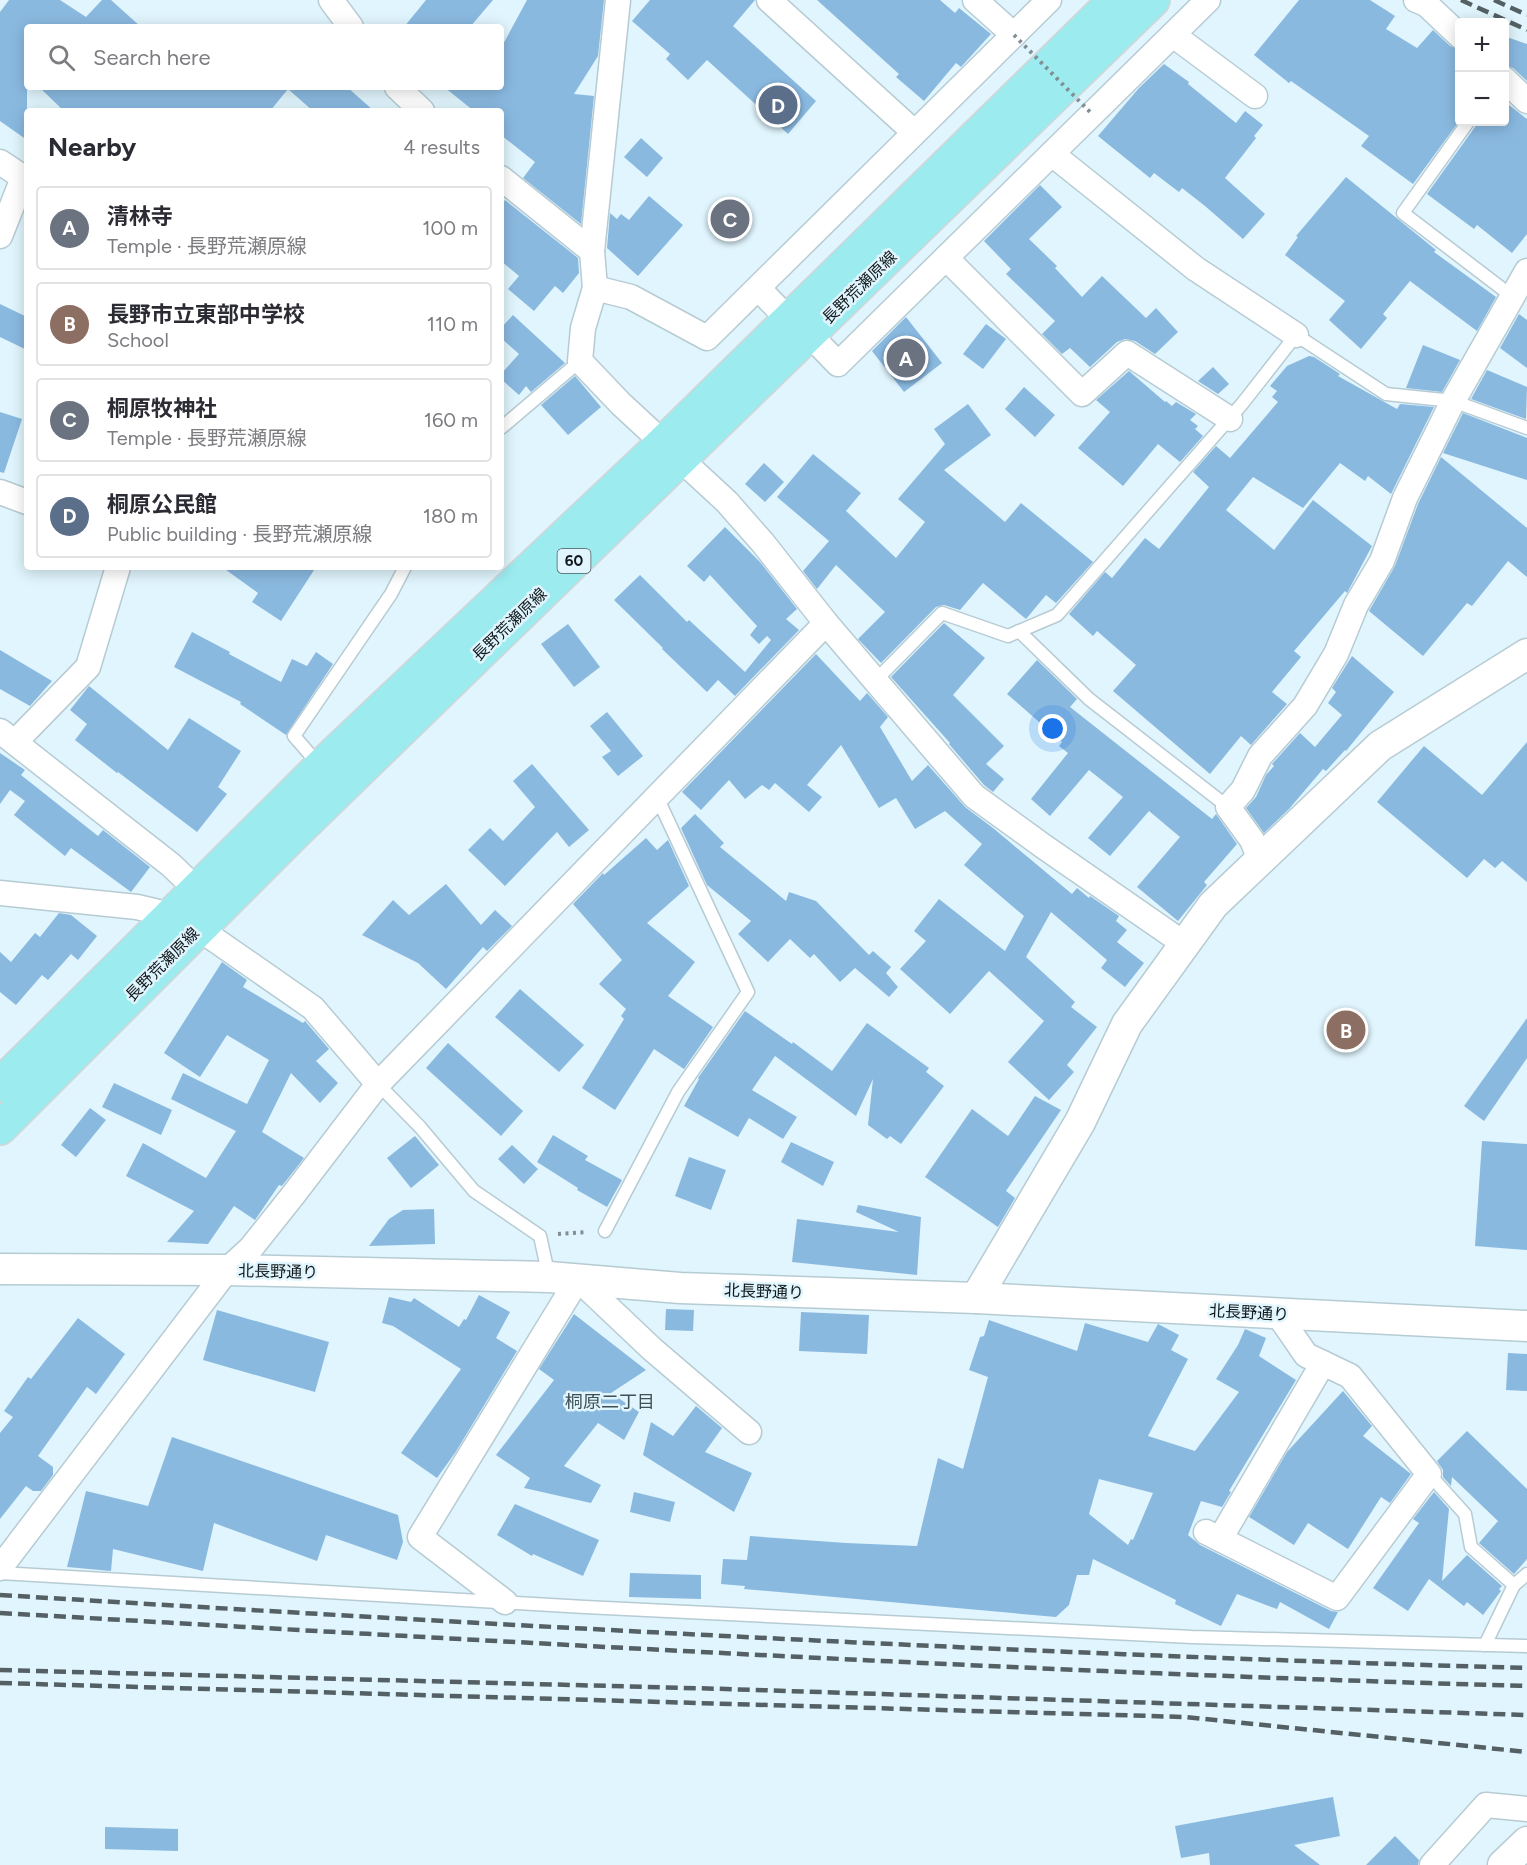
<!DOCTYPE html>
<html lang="en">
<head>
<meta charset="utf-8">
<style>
  body { margin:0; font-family:Figtree,"Noto Sans JP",sans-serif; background:#f7f7f7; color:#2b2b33 }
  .controls { position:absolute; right:18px; top:18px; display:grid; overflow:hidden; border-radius:6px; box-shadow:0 3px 15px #0003 }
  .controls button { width:54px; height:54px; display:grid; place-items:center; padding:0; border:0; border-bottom:2px solid #e1e1e2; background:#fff; color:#2b2b33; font:30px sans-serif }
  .you { position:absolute; left:1053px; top:729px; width:21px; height:21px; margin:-15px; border:4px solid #fff; border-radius:50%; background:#1a73e8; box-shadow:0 0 0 9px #1a73e833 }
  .badge { display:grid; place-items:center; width:39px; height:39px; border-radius:50%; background:#0f766e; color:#fff; font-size:20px; font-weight:700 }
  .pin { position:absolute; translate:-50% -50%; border:3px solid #fff; box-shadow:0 2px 6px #0006 }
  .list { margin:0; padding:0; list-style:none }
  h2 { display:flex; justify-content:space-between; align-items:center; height:78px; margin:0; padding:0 24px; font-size:26px }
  h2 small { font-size:20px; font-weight:400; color:#7c7c81 }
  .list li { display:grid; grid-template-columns:39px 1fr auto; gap:18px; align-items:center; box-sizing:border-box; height:84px; margin:0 12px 12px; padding:0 12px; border:2px solid #e1e1e2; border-radius:6px }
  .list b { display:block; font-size:22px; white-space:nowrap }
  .list p { margin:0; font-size:20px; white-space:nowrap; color:#7c7c81 }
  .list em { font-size:20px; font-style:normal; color:#7c7c81 }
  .icon { flex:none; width:33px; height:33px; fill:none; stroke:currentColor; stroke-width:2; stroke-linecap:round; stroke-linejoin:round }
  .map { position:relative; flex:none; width:1527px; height:1865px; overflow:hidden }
  .search { position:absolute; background:#fff; box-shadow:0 3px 15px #0003; left:24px; top:24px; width:480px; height:66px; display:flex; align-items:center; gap:15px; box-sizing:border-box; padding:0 21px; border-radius:6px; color:#7c7c81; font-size:22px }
  .panel { position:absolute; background:#fff; box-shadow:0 3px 15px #0003; left:24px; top:108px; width:480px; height:462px; border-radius:6px }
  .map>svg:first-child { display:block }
</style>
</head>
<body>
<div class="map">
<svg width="1527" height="1865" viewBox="0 0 1527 1865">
  <rect width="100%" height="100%" fill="#e0f5fd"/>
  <g fill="#8ab9e0" fill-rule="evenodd">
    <polygon points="9,0 60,0 86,17 102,0 111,0 141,27 27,27 27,140 0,121 0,12"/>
    <polygon points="426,0 493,0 470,27 404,27"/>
    <polygon points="527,0 604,0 598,56 574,94 594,96 581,224 523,178 535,162 501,135 501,111 474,111 444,87 501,87 501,48"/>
    <polygon points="650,0 755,0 733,26 816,101 788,134 707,60 688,80 666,59 670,54 632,21"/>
    <polygon points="817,0 940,0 955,13 959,8 991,34 961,67 956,63 924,101 896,77 899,74"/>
    <polygon points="1299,0 1370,0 1395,16 1386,29 1417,48 1433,30 1450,46 1460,50 1460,120 1413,184 1361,146 1369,136 1291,81 1289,83 1254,55"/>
    <polygon points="1504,36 1527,44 1527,81 1513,68 1504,65"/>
    <polygon points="1164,64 1189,82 1188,84 1236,123 1245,111 1263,125 1254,136 1256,138 1225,178 1265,214 1243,239 1205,206 1182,188 1179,192 1154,173 1150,178 1098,136 1139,88"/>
    <polygon points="39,87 347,87 374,111 313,111 288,89 270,111 64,111"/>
    <polygon points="1504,101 1527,119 1527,234 1512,253 1477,225 1474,229 1427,194 1475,127 1476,122 1504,122"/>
    <polygon points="641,138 663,158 647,177 624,157"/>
    <polygon points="1346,177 1436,250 1434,252 1496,297 1477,331 1410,281 1383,314 1387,318 1361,349 1329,320 1345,301 1285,255 1298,237 1296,236"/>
    <polygon points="1040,185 1062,207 1029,239 1057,266 1055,268 1082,297 1102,276 1146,318 1156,308 1178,332 1155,354 1135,341 1125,339 1117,342 1090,367 1070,348 1062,354 1042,334 1055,321 1006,274 1011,269 984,241"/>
    <polygon points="649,196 683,225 638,276 607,248 610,213 617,219 621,214 629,220"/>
    <polygon points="505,200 578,258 579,273 563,293 555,286 534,311 508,289 519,276 501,261 501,206"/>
    <polygon points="0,304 27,317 27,350 0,337"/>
    <polygon points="1519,314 1527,320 1527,368 1500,348"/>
    <polygon points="513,315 565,363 531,392 526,386 519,395 501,379 501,374 519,354 501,338 501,328"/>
    <polygon points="906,317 942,363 904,392 872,351"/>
    <polygon points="986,324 1006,339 983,369 963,354"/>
    <polygon points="1423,345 1460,360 1442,392 1406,388"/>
    <polygon points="1309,356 1314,357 1340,374 1338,376 1397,409 1400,404 1434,407 1391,494 1368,476 1365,481 1340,463 1303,508 1253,477 1226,510 1274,550 1313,500 1372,546 1347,593 1345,591 1294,651 1301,657 1272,692 1287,704 1251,745 1241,736 1210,774 1113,691 1136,665 1097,631 1093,636 1069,614 1105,572 1112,578 1145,538 1159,549 1209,487 1193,472 1216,446 1230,458 1278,402 1272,397 1277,391 1270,386 1287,366"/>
    <polygon points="1213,367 1229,384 1218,394 1198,381"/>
    <polygon points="1487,370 1527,387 1526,419 1471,399"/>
    <polygon points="1129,371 1165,402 1166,401 1172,406 1176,402 1196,414 1190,420 1198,426 1195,429 1203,436 1180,462 1158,444 1123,486 1078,448 1110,412 1096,400"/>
    <polygon points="575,376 601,407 568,435 541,405"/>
    <polygon points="1024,387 1055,415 1035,437 1005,409"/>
    <polygon points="968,404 991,435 944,470 1005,522 1021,503 1093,562 1056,603 1046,595 1026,619 983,583 960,610 944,605 936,607 881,663 858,639 885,612 836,565 817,589 803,571 829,541 777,497 813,454 861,493 846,511 896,558 925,522 898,499 945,444 934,429"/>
    <polygon points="0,412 22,419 4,473 0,472"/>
    <polygon points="1463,413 1527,438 1527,480 1443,453"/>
    <polygon points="1441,457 1527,528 1527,577 1508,561 1472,606 1467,603 1423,656 1369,611 1395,566 1418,504"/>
    <polygon points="764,463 784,482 765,502 745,484"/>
    <polygon points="725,527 760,562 797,609 786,619 799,630 735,696 718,680 707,692 662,649 663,648 614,600 640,575 687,622 689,620 745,672 771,640 767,636 759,644 750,635 757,626 710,575 704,582 687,566"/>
    <polygon points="222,567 316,567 281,621 252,602 258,593"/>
    <polygon points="944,623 985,658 953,695 1004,746 986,764 1004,779 993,792 984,785 949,744 950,743 891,677"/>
    <polygon points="568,624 600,667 574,687 541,644"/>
    <polygon points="192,632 230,652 229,654 281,682 292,659 307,666 316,652 333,664 286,735 240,704 241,702 174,667"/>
    <polygon points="0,650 52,681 30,706 0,689"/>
    <polygon points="816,654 860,701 867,693 888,717 880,727 912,781 928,765 965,807 993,828 1072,894 1077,888 1089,898 1090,896 1119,916 1116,921 1127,930 1117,942 1144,963 1125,987 1101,968 1107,960 1051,912 1026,957 1075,1002 1071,1007 1097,1027 1067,1065 1074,1072 1049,1100 1008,1062 1044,1021 989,971 950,1014 900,969 926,941 914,931 939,899 1005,951 1024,916 964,865 982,844 945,811 915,829 896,798 879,808 841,745 807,785 822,797 809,812 775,783 769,790 762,785 745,799 729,780 701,810 682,792"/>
    <polygon points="1352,656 1394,692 1346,751 1345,750 1326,771 1323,769 1289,809 1264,833 1246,808 1256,797 1266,775 1274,766 1272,764 1300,733 1315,747 1342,715 1328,703 1336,692 1332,688"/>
    <polygon points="1037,660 1077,699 1070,707 1212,819 1216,814 1237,844 1204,882 1207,885 1178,921 1137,887 1180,837 1149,811 1110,856 1088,838 1123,797 1089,770 1050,816 1031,799 1068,753 1059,746 1062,742 1007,694"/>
    <polygon points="89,686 168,750 189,718 241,751 218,787 227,794 197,832 118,772 117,773 75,740 87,724 70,710"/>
    <polygon points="607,712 643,756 618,776 602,757 611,751 590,726"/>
    <polygon points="1527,742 1527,882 1502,861 1495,868 1484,859 1467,878 1377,802 1424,746 1482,795"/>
    <polygon points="0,753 25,770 21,775 98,836 103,830 150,867 131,892 71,848 65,856 14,815 25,801 10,790 0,804"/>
    <polygon points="532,764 589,830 569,847 557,832 505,886 468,850 490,828 503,841 535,807 513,781"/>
    <polygon points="695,814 724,843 720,847 786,901 789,892 816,901 869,955 873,951 891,967 886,973 898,987 889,997 855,968 840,982 814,954 810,958 790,939 768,962 738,934 751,921 707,885 681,828"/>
    <polygon points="646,838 657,850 668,840 689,886 647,923 695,962 668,996 713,1027 684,1069 654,1049 615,1110 582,1088 624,1019 621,1016 626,1009 599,984 622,960 573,904 603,873 604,875"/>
    <polygon points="446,884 481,925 495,910 512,926 487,951 483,947 446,989 418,963 362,935 393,900 409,915"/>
    <polygon points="59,913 71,915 97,936 78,960 71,954 48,980 42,975 16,1005 0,992 0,952 11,962 35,933 40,937"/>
    <polygon points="222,962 247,980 243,987 303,1023 305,1021 329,1049 316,1061 338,1083 320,1103 291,1073 262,1132 304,1158 282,1186 279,1185 255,1220 234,1206 208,1244 167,1242 194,1211 126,1176 143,1143 206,1178 236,1131 171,1099 183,1073 247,1104 269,1060 227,1035 200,1077 164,1053"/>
    <polygon points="520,989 584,1045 559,1072 495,1017"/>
    <polygon points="745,1011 792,1044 793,1042 832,1071 867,1023 929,1068 926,1072 944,1086 901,1144 890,1136 887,1139 868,1125 873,1079 856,1116 775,1056 752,1090 797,1117 783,1139 749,1118 738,1137 684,1106 699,1079 698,1078"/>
    <polygon points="1527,1018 1527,1058 1484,1121 1464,1106"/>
    <polygon points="448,1043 523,1111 501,1136 426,1068"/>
    <polygon points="114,1083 172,1110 161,1135 102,1107"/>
    <polygon points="1035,1096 1061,1110 1006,1191 1015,1198 998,1227 925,1177 972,1109 1008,1136"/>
    <polygon points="90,1108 106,1120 76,1157 61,1145"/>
    <polygon points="553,1135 588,1156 585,1160 622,1180 607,1207 577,1190 578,1188 537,1162"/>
    <polygon points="415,1136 439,1165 411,1188 387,1158"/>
    <polygon points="1482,1141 1527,1144 1527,1250 1475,1246"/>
    <polygon points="791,1142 834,1162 823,1186 781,1162"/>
    <polygon points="512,1145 538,1169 524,1184 498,1159"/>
    <polygon points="689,1157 726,1170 711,1210 675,1196"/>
    <polygon points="858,1205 921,1217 917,1275 792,1262 797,1219 899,1232 856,1212"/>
    <polygon points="434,1209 435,1244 369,1246 389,1219 403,1210"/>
    <polygon points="479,1295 510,1312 496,1338 517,1351 455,1453 437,1478 401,1453 461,1369 393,1326 382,1323 389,1297 411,1302 414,1298 459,1327 464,1319 466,1320"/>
    <polygon points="666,1309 694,1310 693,1331 665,1330"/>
    <polygon points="217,1310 329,1342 315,1392 203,1360"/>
    <polygon points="801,1312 869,1315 867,1354 799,1351"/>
    <polygon points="574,1314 646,1370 611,1393 639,1412 624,1440 598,1423 564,1466 601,1485 591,1503 524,1488 530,1478 496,1455 554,1380 539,1369"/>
    <polygon points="78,1318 125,1354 96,1394 87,1387 38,1456 53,1467 53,1475 41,1491 33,1491 26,1486 0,1519 0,1433 13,1417 4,1411 28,1377 31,1379"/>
    <path d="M 989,1320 L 1077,1351 L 1085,1323 L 1148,1342 L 1158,1324 L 1179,1335 L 1171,1350 L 1188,1359 L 1148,1436 L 1195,1451 L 1239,1392 L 1216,1379 L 1238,1345 L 1245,1329 L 1266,1338 L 1259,1356 L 1296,1380 L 1229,1491 L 1231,1492 L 1222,1507 L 1201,1501 L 1188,1535 L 1200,1545 L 1331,1611 L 1338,1612 L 1329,1629 L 1280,1602 L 1277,1609 L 1237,1594 L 1221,1626 L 1175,1604 L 1176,1600 L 1093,1559 L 1089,1575 L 1077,1575 L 1069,1605 L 1056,1617 L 744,1589 L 745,1586 L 721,1584 L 723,1559 L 747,1560 L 750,1536 L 846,1543 L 917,1546 L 938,1458 L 963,1469 L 988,1377 L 969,1370 L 980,1337 L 984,1336 ZM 1099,1479 L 1153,1493 L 1133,1540 L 1131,1539 L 1128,1545 L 1089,1514 Z"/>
    <polygon points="1508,1353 1527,1354 1527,1391 1506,1390"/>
    <polygon points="1343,1391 1372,1426 1363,1436 1411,1474 1390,1503 1381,1497 1348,1549 1308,1523 1294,1545 1249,1517 1287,1452"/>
    <polygon points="696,1406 722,1428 705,1452 752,1473 734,1512 643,1455 651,1422 673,1436"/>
    <polygon points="1467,1431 1527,1489 1527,1559 1514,1574 1479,1543 1498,1521 1452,1477 1451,1486 1443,1477 1443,1470 1437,1461"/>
    <polygon points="172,1437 398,1515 403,1542 397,1560 326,1535 317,1561 214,1523 203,1571 113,1549 111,1571 67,1567 86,1491 148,1506"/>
    <polygon points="634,1492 675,1502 670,1522 630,1512"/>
    <polygon points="1434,1492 1449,1509 1442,1581 1467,1555 1502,1586 1499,1589 1501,1591 1483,1615 1467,1602 1464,1606 1429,1579 1408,1611 1373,1588 1419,1523 1413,1519"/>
    <polygon points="515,1504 599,1540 583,1576 533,1554 532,1556 497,1535"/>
    <polygon points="630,1573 701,1575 701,1599 629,1597"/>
    <polygon points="1333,1797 1340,1836 1294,1845 1320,1865 1210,1865 1209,1853 1181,1858 1175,1826"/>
    <polygon points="105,1827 178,1829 178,1851 105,1849"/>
    <polygon points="1395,1836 1419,1860 1418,1865 1366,1865"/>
  </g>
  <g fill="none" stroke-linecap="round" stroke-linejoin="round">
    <g stroke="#b7cbd3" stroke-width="15">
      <g id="service">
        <polyline points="1468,122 1403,213 1513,297"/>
        <polyline points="501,428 580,361"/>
        <polyline points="1019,631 1089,699 1228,807"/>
        <polyline points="876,680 942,613 1008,636 1057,615 1242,404 1296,335 1386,394 1453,401 1527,428"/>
        <polyline points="320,766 294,736 391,594 405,567"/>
        <polyline points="378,1084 420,1127 474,1191 540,1236 549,1277"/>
        <polyline points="605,1231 678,1092 748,992 657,797"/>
        <polyline points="1429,1474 1465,1514 1471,1547 1514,1585"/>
        <polyline points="0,1573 585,1607 1192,1637 1527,1646"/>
        <polyline points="1485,1645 1514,1585 1527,1574"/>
      </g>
    </g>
    <g stroke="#b7cbd3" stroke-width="27">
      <g id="minor">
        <polyline points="331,0 351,27"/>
        <polyline points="618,0 592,251 595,288 583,328 580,361 621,404 727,502 763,543 826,623 974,796 1043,846 1186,945"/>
        <polyline points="769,0 914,132"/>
        <polyline points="975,0 1014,35"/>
        <polyline points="1416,0 1426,4 1460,36"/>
        <polyline points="1173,35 1255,96"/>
        <polyline points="1504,79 1527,101"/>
        <polyline points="397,87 422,111"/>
        <polyline points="1052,154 1196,269 1296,335"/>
        <polyline points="0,162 27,180"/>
        <polyline points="501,178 592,251"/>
        <polyline points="0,236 23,178"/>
        <polyline points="946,258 1082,394 1127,353 1230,419"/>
        <polyline points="595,288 631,297 707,338 1049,0"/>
        <polyline points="758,288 788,319"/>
        <polyline points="810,335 838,364 1208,0"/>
        <polyline points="0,492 27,502"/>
        <polyline points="0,731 171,865 197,890"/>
        <polyline points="15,742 88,667 118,567"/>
        <polyline points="1260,860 1252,840 1228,807 1243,790 1260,756 1305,706 1336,654 1356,605 1382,561 1405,498 1453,401 1527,271"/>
        <polyline points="0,893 137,907 171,915 198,928 313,1008 378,1084"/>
        <polyline points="1206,1532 1337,1598 1429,1474 1350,1376 1306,1355 1277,1313"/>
        <polyline points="1220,1539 1323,1363"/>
        <polyline points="0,1568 227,1270 251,1248 294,1194 378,1084 826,623"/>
        <polyline points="505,1602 420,1537 578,1279 652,1349 749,1432"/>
        <polyline points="1432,1865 1486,1805 1527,1809"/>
      </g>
    </g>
    <g stroke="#b7cbd3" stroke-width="33">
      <g id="tertiary">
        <polyline points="0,1269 227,1270 549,1277 680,1288 976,1298 1527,1326"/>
        <polyline points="976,1298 1080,1122 1127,1024 1213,905 1380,746 1527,654"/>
        <polyline points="1503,1865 1527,1842"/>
      </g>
    </g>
    <g stroke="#d4d5d6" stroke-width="36">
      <g id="primary">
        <polyline points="0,1085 320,767 663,443 1115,0"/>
        <polyline points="0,1128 295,833 1153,0"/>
      </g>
    </g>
    <polyline stroke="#818f95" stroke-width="4" stroke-dasharray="3 4.5" stroke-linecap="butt" points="558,1234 587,1232"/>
    <use href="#service" stroke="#fff" stroke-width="12"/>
    <use href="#minor" stroke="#fff" stroke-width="24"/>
    <use href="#tertiary" stroke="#fff" stroke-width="30"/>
    <use href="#primary" stroke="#9cebef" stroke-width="33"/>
    <g stroke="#546064" stroke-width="4.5" stroke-dasharray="12 6" stroke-linecap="butt">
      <polyline points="1461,0 1527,30"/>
      <polyline points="1494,0 1527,15"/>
      <path d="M 0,1595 C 509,1626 1018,1654 1527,1668"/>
      <path d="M 0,1613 C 509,1642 1018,1672 1527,1686"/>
      <polyline points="0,1670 726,1689 1527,1715"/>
      <polyline points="0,1683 1185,1717 1527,1752"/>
    </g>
    <polyline stroke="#818f95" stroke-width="4" stroke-dasharray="3 4.5" stroke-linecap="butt" points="1014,35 1092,114"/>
  </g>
  <g text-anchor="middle" stroke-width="5" stroke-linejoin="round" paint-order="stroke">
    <rect fill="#e0f5fd" stroke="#4f5a5f" stroke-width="1.5" x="557.5" y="549" width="33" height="24" rx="4.5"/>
    <g font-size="15" font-weight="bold" fill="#11181b">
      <text x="574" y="566">60</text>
    </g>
    <g font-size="16" fill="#11181b" stroke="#e0f5fd">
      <text transform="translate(859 287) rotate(-44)" y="6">長野荒瀬原線</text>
      <text transform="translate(509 624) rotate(-44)" y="6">長野荒瀬原線</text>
      <text transform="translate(162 964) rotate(-45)" y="6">長野荒瀬原線</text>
      <text transform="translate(278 1271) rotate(1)" y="6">北長野通り</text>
      <text transform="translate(764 1291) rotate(2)" y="6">北長野通り</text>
      <text transform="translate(1249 1312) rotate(3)" y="6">北長野通り</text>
    </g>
    <g font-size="18" fill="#3f5157" stroke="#e0f5fd">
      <text x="610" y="1408">桐原二丁目</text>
    </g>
  </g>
</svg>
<div class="controls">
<button>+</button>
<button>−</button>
</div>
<div class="you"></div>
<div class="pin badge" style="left:906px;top:358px;background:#6b7280">A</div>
<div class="pin badge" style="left:1346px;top:1030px;background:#8d6e63">B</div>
<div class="pin badge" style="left:730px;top:219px;background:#6b7280">C</div>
<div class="pin badge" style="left:778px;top:105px;background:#5c6f8a">D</div>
<div class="search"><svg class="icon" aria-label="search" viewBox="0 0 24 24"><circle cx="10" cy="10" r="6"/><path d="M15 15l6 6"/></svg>Search here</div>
<section class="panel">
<h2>Nearby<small>4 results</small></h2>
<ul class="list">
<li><span class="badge" style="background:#6b7280">A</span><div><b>清林寺</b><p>Temple · 長野荒瀬原線</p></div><em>100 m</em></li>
<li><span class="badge" style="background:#8d6e63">B</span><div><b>長野市立東部中学校</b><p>School</p></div><em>110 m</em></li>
<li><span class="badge" style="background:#6b7280">C</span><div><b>桐原牧神社</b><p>Temple · 長野荒瀬原線</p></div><em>160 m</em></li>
<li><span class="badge" style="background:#5c6f8a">D</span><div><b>桐原公民館</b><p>Public building · 長野荒瀬原線</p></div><em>180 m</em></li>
</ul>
</section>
</div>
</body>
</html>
